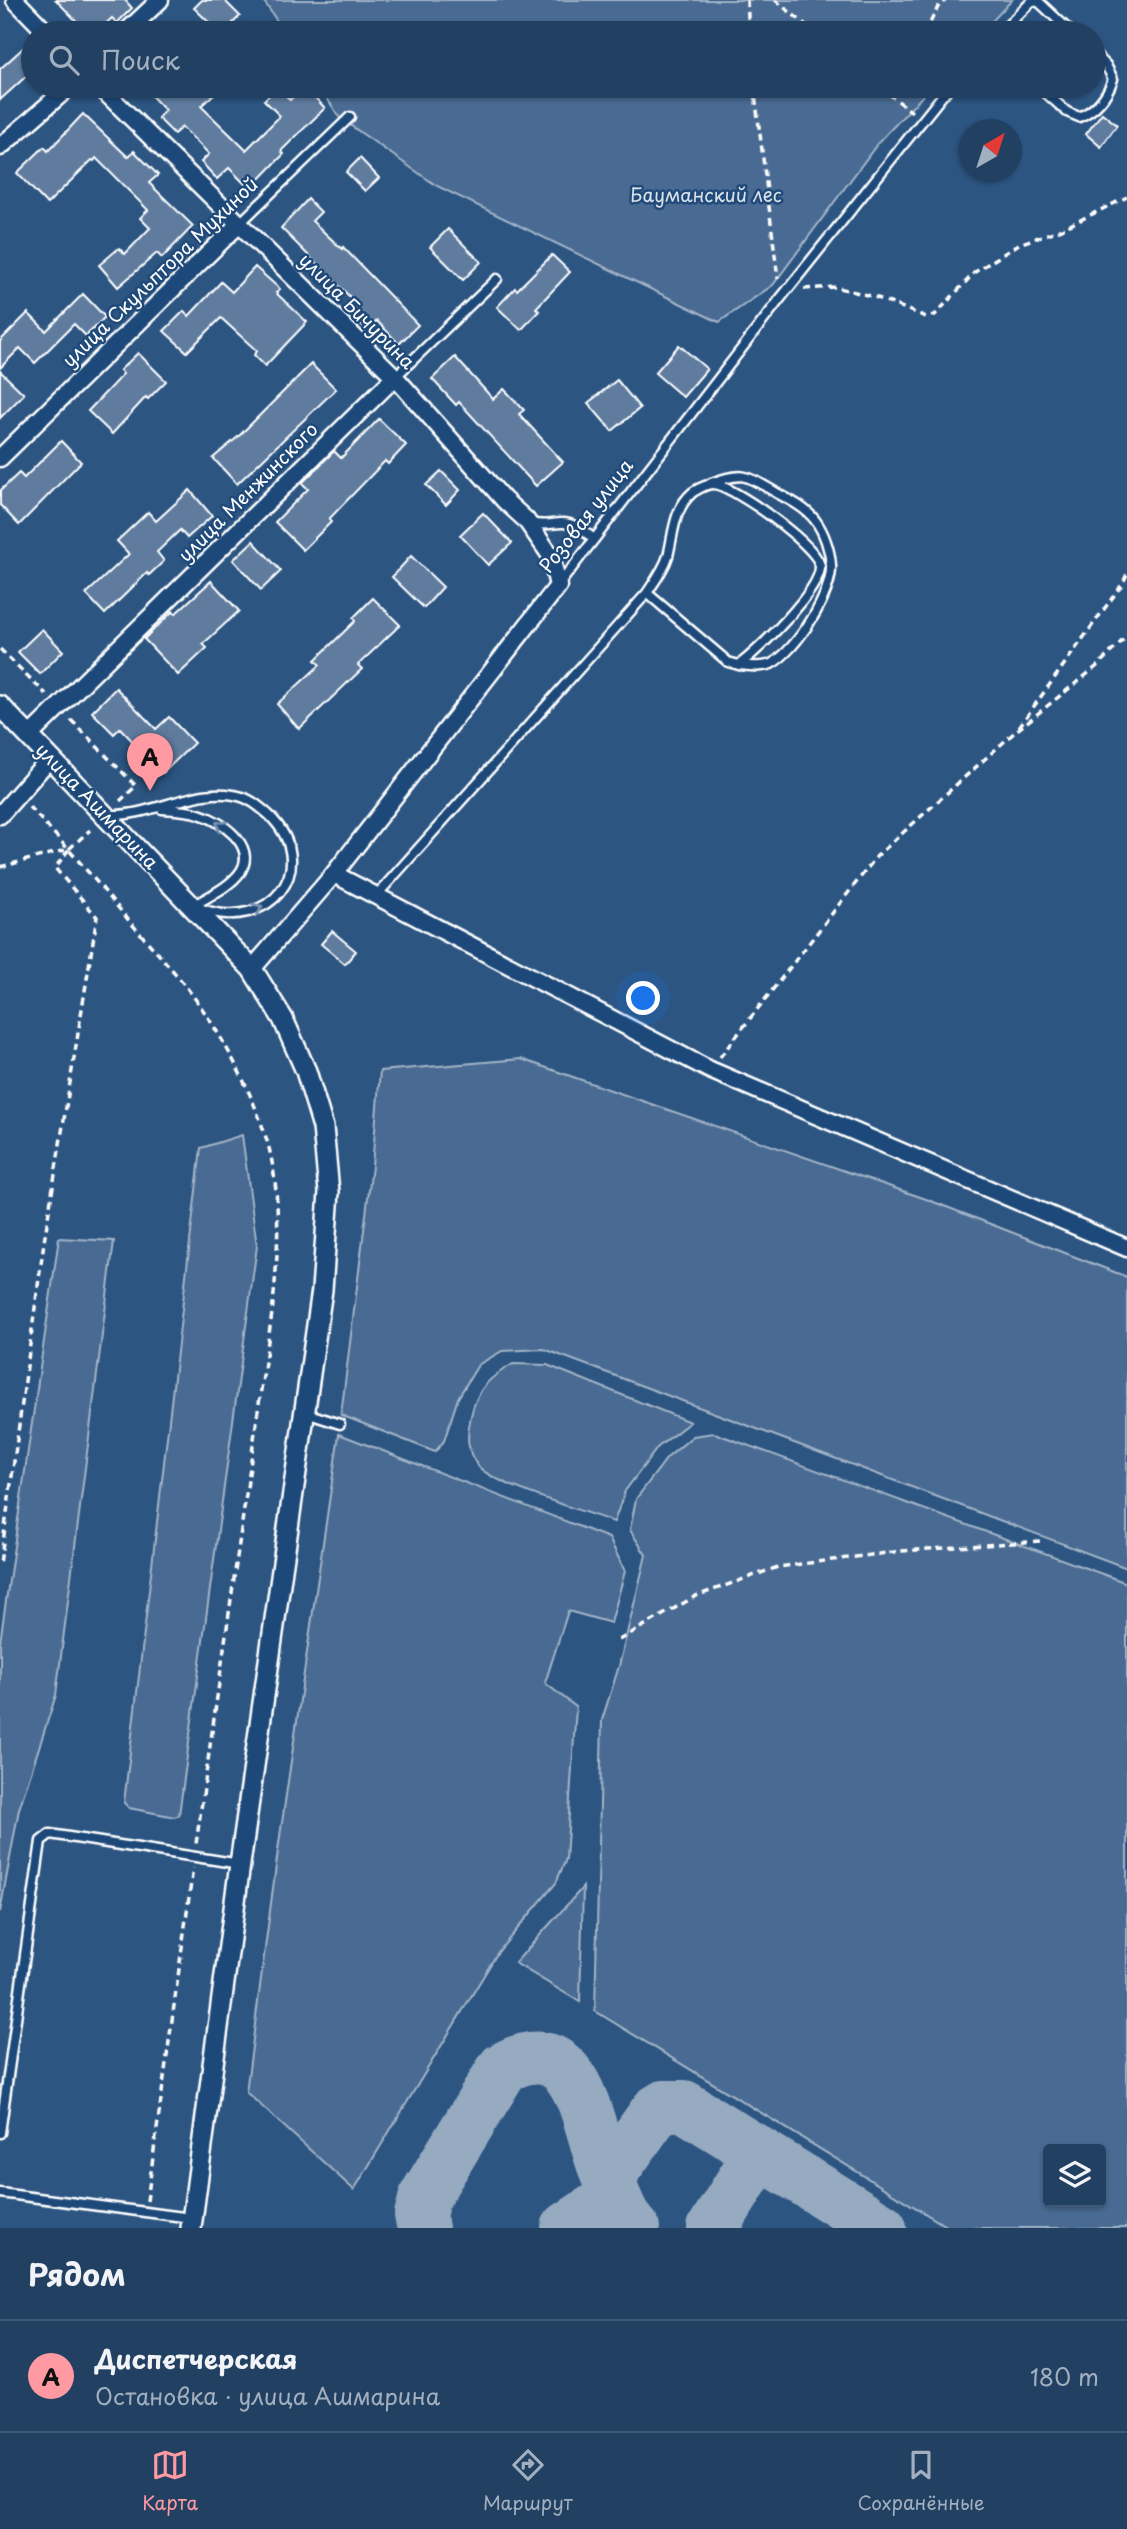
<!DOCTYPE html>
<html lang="ru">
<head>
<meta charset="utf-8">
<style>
  body { margin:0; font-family:"Playpen Sans",sans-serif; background:#2d4b6b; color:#f1f3f6 }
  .controls { position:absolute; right:21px; bottom:21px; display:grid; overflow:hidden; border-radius:7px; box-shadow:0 2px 5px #0004 }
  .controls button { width:63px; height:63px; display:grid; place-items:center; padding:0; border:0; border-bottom:2px solid #3e5977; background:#214062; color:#f1f3f6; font:35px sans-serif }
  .compass { position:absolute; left:959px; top:119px; width:63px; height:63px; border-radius:50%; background:#214062; box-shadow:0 2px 5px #0004; rotate:39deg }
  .you { position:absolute; left:644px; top:999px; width:24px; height:24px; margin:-18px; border:5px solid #fff; border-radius:50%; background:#1a73e8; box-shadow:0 0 0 10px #1a73e833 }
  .badge { display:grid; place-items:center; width:46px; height:46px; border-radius:50%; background:#ff9aa2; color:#111; font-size:23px; font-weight:700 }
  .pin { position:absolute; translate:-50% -58px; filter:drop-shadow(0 2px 4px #0008) }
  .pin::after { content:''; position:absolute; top:37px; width:24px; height:21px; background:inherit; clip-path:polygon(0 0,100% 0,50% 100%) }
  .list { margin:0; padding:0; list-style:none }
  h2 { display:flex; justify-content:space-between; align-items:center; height:91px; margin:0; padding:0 28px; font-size:30px }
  h2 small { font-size:23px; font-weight:400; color:#a2afbe }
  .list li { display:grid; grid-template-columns:46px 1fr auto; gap:21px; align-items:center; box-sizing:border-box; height:112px; padding:0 28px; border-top:2px solid #3e5977 }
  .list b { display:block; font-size:26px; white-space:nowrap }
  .list p { margin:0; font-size:23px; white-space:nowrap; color:#a2afbe }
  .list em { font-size:23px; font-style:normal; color:#a2afbe }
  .icon { flex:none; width:38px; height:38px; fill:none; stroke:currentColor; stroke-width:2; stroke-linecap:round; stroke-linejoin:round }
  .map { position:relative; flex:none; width:1127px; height:2228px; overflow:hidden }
  .search { position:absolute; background:#214062; box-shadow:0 2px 5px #0004; left:21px; right:21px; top:21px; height:77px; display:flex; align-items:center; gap:18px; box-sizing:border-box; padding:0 24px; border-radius:38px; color:#a2afbe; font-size:26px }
  .sheet { height:203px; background:#214062 }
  nav { display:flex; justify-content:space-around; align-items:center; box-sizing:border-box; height:98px; border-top:2px solid #3e5977; background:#214062; font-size:19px; color:#a2afbe }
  nav a { display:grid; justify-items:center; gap:4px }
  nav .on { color:#ff9aa2 }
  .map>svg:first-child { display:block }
</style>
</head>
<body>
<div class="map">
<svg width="1127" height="2228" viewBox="0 0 1127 2228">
  <rect width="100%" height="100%" fill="#2c5582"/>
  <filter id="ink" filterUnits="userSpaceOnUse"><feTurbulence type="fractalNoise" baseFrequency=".0143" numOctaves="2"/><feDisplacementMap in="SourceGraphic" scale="14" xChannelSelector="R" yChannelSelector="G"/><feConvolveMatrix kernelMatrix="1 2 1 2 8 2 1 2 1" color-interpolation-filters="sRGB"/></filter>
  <g filter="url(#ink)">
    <g fill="#486b92" stroke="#a4b5c8" stroke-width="2" fill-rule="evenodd">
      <polygon points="263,0 1012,0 981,33 285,33"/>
      <polygon points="319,86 932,86 878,143 773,285 719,322 437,186 340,118"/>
      <polygon points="521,1059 926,1199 1127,1277 1127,1568 544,1349 502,1351 478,1365 458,1398 444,1441 435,1452 341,1415 372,1166 380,1071"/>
      <polygon points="242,1135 257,1246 179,1815 175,1817 129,1808 124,1803 201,1148"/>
      <polygon points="59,1238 114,1241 56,1695 19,1809 0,1912 0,1642"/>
      <path d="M 513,1364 L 547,1365 L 690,1422 L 658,1447 L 625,1491 L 614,1522 C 586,1512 495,1485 479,1467 C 465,1451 467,1434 471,1416 C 477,1388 490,1377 513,1364 Z"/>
      <path d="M 714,1433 L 1127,1583 L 1127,2228 L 949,2228 L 595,2011 L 602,1720 L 619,1666 L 646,1555 L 630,1530 L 636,1499 L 667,1458 L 693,1436 ZM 1048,2149 L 1101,2149 L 1101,2202 L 1048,2202 Z"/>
      <polygon points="339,1434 609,1538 625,1571 611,1623 568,1611 545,1683 576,1707 566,1859 556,1883 498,1952 354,2190 246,2092 279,1843"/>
      <polygon points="583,1887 580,2002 515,1963"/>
    </g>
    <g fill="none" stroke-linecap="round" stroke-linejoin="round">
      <g stroke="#96aac0" stroke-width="52">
        <polyline points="611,2186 614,2170 656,2111 664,2106 684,2106 881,2228"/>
        <path d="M 423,2228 L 420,2215 L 425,2196 L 503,2068 C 574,2028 585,2111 601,2160 C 608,2182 618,2204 628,2224"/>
        <polyline points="567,2228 594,2210 634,2228"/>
        <polyline points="713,2228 759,2153"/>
      </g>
    </g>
    <g fill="#5e7c9f" stroke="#fff" stroke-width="2">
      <polygon points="56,0 125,0 132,8 117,23 112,18 96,33 88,33"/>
      <polygon points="202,0 224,0 240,16 223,33 220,33 194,8"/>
      <polygon points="33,39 33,70 0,100 0,69"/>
      <polygon points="142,86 206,86 214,94 201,106 246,150 280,116 264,100 278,87 290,100 304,86 325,108 281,151 284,154 250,189 229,168 217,179 201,162 209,154 182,127 174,134 158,118 165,110"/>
      <polygon points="1102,113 1117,125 1101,147 1086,134"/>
      <polygon points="83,114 128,157 134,151 158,175 149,183 193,226 162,258 157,253 118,287 99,265 119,248 125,254 150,228 140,218 148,210 96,158 94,161 92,160 47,204 17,173 44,147 48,151"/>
      <polygon points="360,158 379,178 365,191 346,172"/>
      <polygon points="308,199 321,212 312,221 342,249 343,247 418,325 399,344 377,321 367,330 345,307 352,299 281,228"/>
      <polygon points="448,229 481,262 463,280 430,247"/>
      <polygon points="552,255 570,272 536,308 539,311 521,330 497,307 515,288 517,290"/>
      <polygon points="255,267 280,289 276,293 307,322 265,366 254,355 257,351 221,318 187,352 164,331 184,311 189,316 221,282 232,292"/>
      <polygon points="83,294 105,317 86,336 74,324 35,363 20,348 0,368 0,341 28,313 46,331"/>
      <polygon points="679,345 707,369 683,397 655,373"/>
      <polygon points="138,353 166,381 148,399 146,397 112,434 88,411 123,374 120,370"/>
      <polygon points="455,357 493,399 504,389 524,410 519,414 563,462 536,486 459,402 456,405 432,379"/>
      <polygon points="311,364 336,389 237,484 213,458 239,436"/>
      <polygon points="0,371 24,394 0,418"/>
      <polygon points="617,380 640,408 612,431 588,403"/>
      <polygon points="379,419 406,445 388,464 385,461 329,519 331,522 303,550 275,522 308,489 302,483 334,451 341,458"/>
      <polygon points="61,441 81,462 19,525 0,505 0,491 19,473 24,478"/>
      <polygon points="441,471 460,490 446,505 426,485"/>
      <polygon points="190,490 212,516 187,538 180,530 157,552 164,561 149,575 147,573 105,614 86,594 129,554 117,541 148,512 156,521"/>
      <polygon points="483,513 512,543 488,565 460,535"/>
      <polygon points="253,541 281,571 261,590 233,560"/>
      <polygon points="411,556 443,587 424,608 392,577"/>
      <polygon points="211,581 239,611 203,644 207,648 178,675 144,639 173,611 175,614"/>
      <polygon points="373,598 400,625 358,665 362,669 299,729 277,704 320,665 315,660 355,621 353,618"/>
      <polygon points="42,629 63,651 40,674 18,652"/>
      <polygon points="116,688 156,729 169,717 194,743 163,773 120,728 114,734 92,712"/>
      <polygon points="332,931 356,951 345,964 321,944"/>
    </g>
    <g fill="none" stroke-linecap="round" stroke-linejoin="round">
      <g stroke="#fff" stroke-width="13">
        <g id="service">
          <polyline points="1000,33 1033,0 1040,3 1072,33"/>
          <path d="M 1038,86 L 1067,112 L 1079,117 C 1096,110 1107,96 1113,79 L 1106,65 L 1094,53"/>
          <polyline points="239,224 350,117"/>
          <polyline points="395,377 497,279"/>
          <path d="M 711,483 C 743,471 746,475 775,492 C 788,499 805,507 815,520 C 824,532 830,550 831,565 C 833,593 796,651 771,664 C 761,668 749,666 739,665"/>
          <path d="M 532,523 C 542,527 552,523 562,523 C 575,523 585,532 594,539"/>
          <polyline points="558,586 780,299 950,86"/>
          <path d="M 162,809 C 174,810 187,810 199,814 C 220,820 257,845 241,871 C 230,887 209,896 193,906"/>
          <path d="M 110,815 C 153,817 201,783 242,797 C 252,800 261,808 269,815 C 323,868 269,933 202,909"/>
          <path d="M 376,896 L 647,593 C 655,581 664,569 668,556 C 674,533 673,509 693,492 C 698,489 707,484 713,484 C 731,484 820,547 820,567 C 820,591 758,650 739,665 L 728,662 L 647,593"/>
          <polyline points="306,1413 340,1424"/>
          <polyline points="0,2133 41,1841 50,1834 240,1864"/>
          <polyline points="0,2193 191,2218"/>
        </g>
      </g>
      <g stroke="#fff" stroke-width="21">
        <g id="minor">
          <polyline points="15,0 47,33"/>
          <polyline points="125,33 160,0"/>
          <polyline points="99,86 395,377 504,500 526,520 551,556 558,586 334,874 252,969"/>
          <polyline points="0,147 70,86"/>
          <polyline points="0,458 239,224"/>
          <polyline points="29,736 395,377"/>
          <polyline points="0,815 50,758"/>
          <polyline points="334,874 710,1070 1127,1248"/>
        </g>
      </g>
      <g stroke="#fff" stroke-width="24">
        <polyline id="tertiary" points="0,706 252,969 283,1019 306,1071 323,1127 329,1192 322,1290 240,1864 191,2228"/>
      </g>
      <g stroke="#fff" stroke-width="3.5" stroke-dasharray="7 5" stroke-linecap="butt">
        <polyline points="747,0 749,33"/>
        <polyline points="775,0 816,33"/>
        <polyline points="925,33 938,7 946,0"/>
        <polyline points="754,86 778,279"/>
        <polyline points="879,86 912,112"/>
        <polyline points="893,96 899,86"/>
        <polyline points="804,289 835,287 875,297 926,317 935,315 975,272 1019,244 1062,229 1127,197"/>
        <polyline points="0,649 46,694"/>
        <polyline points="71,720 136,786 120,801"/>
        <polyline points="1019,727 1123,583 1127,574"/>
        <path d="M 29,807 C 65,844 98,883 131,923 C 151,946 172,968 190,992 C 223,1035 255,1096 269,1148 C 282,1202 278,1259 272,1313 L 196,1844"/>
        <polyline points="69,849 90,830"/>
        <polyline points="0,867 69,849 55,868 97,917 44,1242 0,1564"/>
        <polyline points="720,1057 877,856 1016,731 1096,667 1127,636"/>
        <polyline points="619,1640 696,1596 778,1567 902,1551 1040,1541"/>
        <polyline points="147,2201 193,1868"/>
      </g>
      <use href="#service" stroke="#1f4a7a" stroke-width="8"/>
      <use href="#minor" stroke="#1f4a7a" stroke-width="16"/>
      <use href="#tertiary" stroke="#1f4a7a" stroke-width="19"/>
    </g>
    <defs><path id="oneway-chevron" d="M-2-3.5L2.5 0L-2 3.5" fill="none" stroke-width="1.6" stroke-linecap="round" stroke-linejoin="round" transform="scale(1.75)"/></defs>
    <g stroke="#7992af">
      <use href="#oneway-chevron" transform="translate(220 825) rotate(-144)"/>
      <use href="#oneway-chevron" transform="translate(258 908) rotate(-26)"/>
    </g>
  </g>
  <g text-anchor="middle" stroke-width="5" stroke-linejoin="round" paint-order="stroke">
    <g font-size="19" fill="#dae1e9" stroke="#1f4a7a">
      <text x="706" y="202">Бауманский лес</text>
    </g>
    <g font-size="19" fill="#fff" stroke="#1f4a7a">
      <text transform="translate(160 272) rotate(-44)" y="7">улица Скульптора Мухиной</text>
      <text transform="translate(357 311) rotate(45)" y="7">улица Бичурина</text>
      <text transform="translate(248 492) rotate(-45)" y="7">улица Менжинского</text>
      <text transform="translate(586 516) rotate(-52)" y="7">Розовая улица</text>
      <text transform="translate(97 806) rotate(46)" y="7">улица Ашмарина</text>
    </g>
  </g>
</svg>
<div class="controls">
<button><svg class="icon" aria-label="layers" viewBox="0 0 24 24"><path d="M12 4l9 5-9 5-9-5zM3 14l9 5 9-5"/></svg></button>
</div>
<svg class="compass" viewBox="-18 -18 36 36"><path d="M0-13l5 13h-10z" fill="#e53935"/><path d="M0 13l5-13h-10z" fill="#a2afbe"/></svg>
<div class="you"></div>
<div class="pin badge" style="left:150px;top:791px">A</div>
<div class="search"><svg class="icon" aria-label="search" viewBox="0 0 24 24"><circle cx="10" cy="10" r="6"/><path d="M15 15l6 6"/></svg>Поиск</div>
</div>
<section class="sheet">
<h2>Рядом<small></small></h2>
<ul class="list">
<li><span class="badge">A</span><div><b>Диспетчерская</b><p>Остановка · улица Ашмарина</p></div><em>180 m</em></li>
</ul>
</section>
<nav>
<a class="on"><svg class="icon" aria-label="map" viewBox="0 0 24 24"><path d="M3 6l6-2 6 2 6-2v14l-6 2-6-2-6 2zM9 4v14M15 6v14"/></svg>Карта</a>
<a><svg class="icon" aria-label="directions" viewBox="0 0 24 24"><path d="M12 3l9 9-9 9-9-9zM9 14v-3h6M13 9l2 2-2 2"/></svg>Маршрут</a>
<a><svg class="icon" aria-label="saved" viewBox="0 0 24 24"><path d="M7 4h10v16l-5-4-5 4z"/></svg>Сохранённые</a>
</nav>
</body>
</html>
